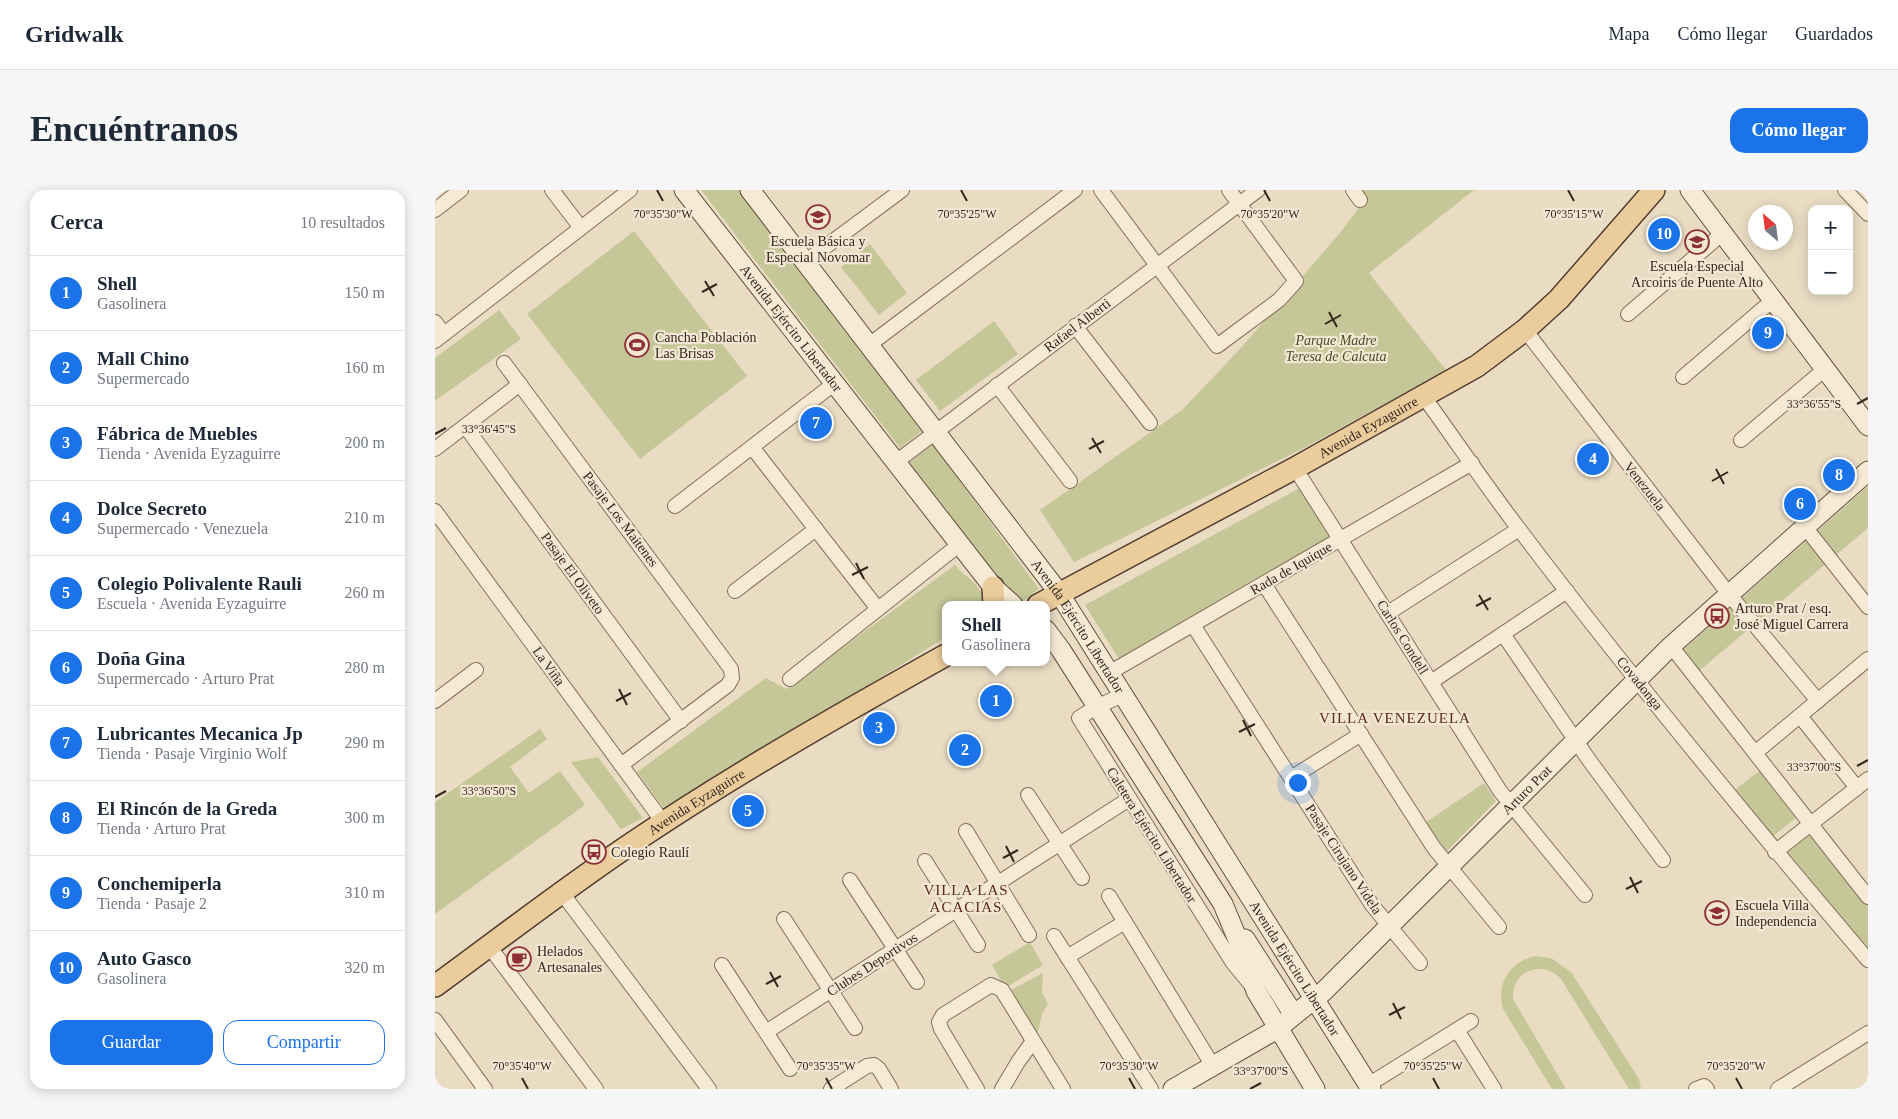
<!DOCTYPE html>
<html lang="es">
<head>
<meta charset="utf-8">
<style>
  body { margin:0; font-family:"Times New Roman",serif; background:#f6f6f7; color:#1f2937 }
  .controls { position:absolute; right:15px; top:15px; display:grid; overflow:hidden; border-radius:10px; box-shadow:0 2px 12px #0003 }
  .controls button { width:45px; height:45px; display:grid; place-items:center; padding:0; border:0; border-bottom:1px solid #e0e1e3; background:#fff; color:#1f2937; font:25px sans-serif }
  .compass { position:absolute; left:1313px; top:15px; width:45px; height:45px; border-radius:50%; background:#fff; box-shadow:0 2px 12px #0003; rotate:332deg }
  .you { position:absolute; left:862px; top:592px; width:18px; height:18px; margin:-12px; border:4px solid #fff; border-radius:50%; background:#1a73e8; box-shadow:0 0 0 8px #1a73e833 }
  .badge { display:grid; place-items:center; width:32px; height:32px; border-radius:50%; background:#1a73e8; color:#fff; font-size:16px; font-weight:700 }
  .pin { position:absolute; translate:-50% -50%; border:2px solid #fff; box-shadow:0 1px 5px #0006 }
  .popup { position:absolute; left:507px; top:411px; width:108px; height:65px; box-sizing:border-box; display:grid; place-content:center; border-radius:10px; background:#fff; filter:drop-shadow(0 1px 4px #0005); font-size:16px; white-space:nowrap; color:#747a83 }
  .popup b { font-size:19px; color:#1f2937 }
  .popup::after { content:''; position:absolute; left:50%; top:100%; margin-left:-10px; border:10px solid transparent; border-top-color:#fff }
  .list { margin:0; padding:0; list-style:none }
  h2 { display:flex; justify-content:space-between; align-items:center; height:65px; margin:0; padding:0 20px; font-size:21px }
  h2 small { font-size:16px; font-weight:400; color:#747a83 }
  .list li { display:grid; grid-template-columns:32px 1fr auto; gap:15px; align-items:center; box-sizing:border-box; height:75px; padding:0 20px; border-top:1px solid #e0e1e3 }
  .list b { display:block; font-size:19px; white-space:nowrap }
  .list p { margin:0; font-size:16px; white-space:nowrap; color:#747a83 }
  .list em { font-size:16px; font-style:normal; color:#747a83 }
  .actions { display:flex; gap:10px; padding:15px 20px }
  .actions a { flex:1; padding:11px 0; border:1px solid #1a73e8; border-radius:15px; text-align:center; font-size:18px; color:#1a73e8 }
  .actions .main { background:#1a73e8; color:#fff }
  .map { position:relative; flex:none; width:1433px; height:899px; overflow:hidden; border-radius:15px }
  header { display:flex; align-items:center; gap:30px; box-sizing:border-box; height:70px; padding:0 25px; background:#fff; border-bottom:1px solid #e0e1e3 }
  header strong { font-size:24px }
  nav { display:flex; gap:28px; margin-inline-start:auto; font-size:18px }
  .intro { display:flex; align-items:center; justify-content:space-between; box-sizing:border-box; height:120px; padding:0 30px }
  h1 { margin:0; font-size:35px }
  .button { padding:12px 22px; border-radius:15px; background:#1a73e8; color:#fff; font-size:18px; font-weight:700 }
  main { display:flex; gap:30px; padding:0 30px }
  aside { flex:1; background:#fff; border-radius:15px; box-shadow:0 2px 12px #0003 }
  .map>svg:first-child { display:block }
</style>
</head>
<body>
<header>
<strong>Gridwalk</strong>
<nav><a>Mapa</a><a>Cómo llegar</a><a>Guardados</a></nav>
</header>
<div class="intro"><h1>Encuéntranos</h1><a class="button">Cómo llegar</a></div>
<main>
<aside>
<h2>Cerca<small>10 resultados</small></h2>
<ul class="list">
<li><span class="badge">1</span><div><b>Shell</b><p>Gasolinera</p></div><em>150 m</em></li>
<li><span class="badge">2</span><div><b>Mall Chino</b><p>Supermercado</p></div><em>160 m</em></li>
<li><span class="badge">3</span><div><b>Fábrica de Muebles</b><p>Tienda · Avenida Eyzaguirre</p></div><em>200 m</em></li>
<li><span class="badge">4</span><div><b>Dolce Secreto</b><p>Supermercado · Venezuela</p></div><em>210 m</em></li>
<li><span class="badge">5</span><div><b>Colegio Polivalente Rauli</b><p>Escuela · Avenida Eyzaguirre</p></div><em>260 m</em></li>
<li><span class="badge">6</span><div><b>Doña Gina</b><p>Supermercado · Arturo Prat</p></div><em>280 m</em></li>
<li><span class="badge">7</span><div><b>Lubricantes Mecanica Jp</b><p>Tienda · Pasaje Virginio Wolf</p></div><em>290 m</em></li>
<li><span class="badge">8</span><div><b>El Rincón de la Greda</b><p>Tienda · Arturo Prat</p></div><em>300 m</em></li>
<li><span class="badge">9</span><div><b>Conchemiperla</b><p>Tienda · Pasaje 2</p></div><em>310 m</em></li>
<li><span class="badge">10</span><div><b>Auto Gasco</b><p>Gasolinera</p></div><em>320 m</em></li>
</ul>
<div class="actions"><a class="main">Guardar</a><a>Compartir</a></div>
</aside>
<div class="map">
<svg width="1433" height="899" viewBox="0 0 1433 899">
  <rect width="100%" height="100%" fill="#eadcc3"/>
  <g fill="#c5c798">
    <polygon points="266,0 305,0 489,239 465,258"/>
    <polygon points="923,0 1039,0 934,83 1011,180 869,258 639,372 605,320 747,220 805,159 904,44 930,10"/>
    <polygon points="199,41 312,186 205,269 92,124"/>
    <polygon points="435,54 472,103 444,125 406,77"/>
    <polygon points="64,120 86,149 0,211 0,168"/>
    <polygon points="559,131 583,164 505,221 481,190"/>
    <polygon points="498,254 604,399 587,412 578,407 474,273"/>
    <polygon points="1433,296 1433,338 1264,481 1249,459"/>
    <polygon points="865,298 895,348 684,469 650,415"/>
    <path d="M 520,375 C 529,387 551,396 548,415 L 511,415 L 511,447 L 231,621 L 202,582 L 331,488 L 351,499 Z"/>
    <polygon points="105,539 112,549 75,577 94,603 125,581 150,615 0,724 0,612"/>
    <polygon points="163,567 208,628 186,639 136,572"/>
    <polygon points="1328,578 1365,625 1334,649 1297,602"/>
    <polygon points="1049,593 1061,611 1008,665 988,634"/>
    <polygon points="1377,642 1433,712 1433,778 1347,667"/>
    <polygon points="595,752 608,775 570,798 557,775"/>
    <path d="M 1100,766 L 1116,768 L 1136,782 L 1204,889 L 1206,899 L 1194,899 L 1126,789 C 1107,769 1076,781 1078,809 L 1131,899 L 1117,899 L 1068,819 C 1061,794 1074,772 1100,766 Z"/>
    <polygon points="608,783 607,802 613,814 607,824 601,850 572,802"/>
  </g>
  <g fill="none" stroke-linecap="round" stroke-linejoin="round">
    <g stroke="#836e5b" stroke-width="16">
      <g id="street">
        <polyline points="117,0 146,38"/>
        <polyline points="666,0 782,156 844,110 861,91 794,0"/>
        <polyline points="918,0 925,10"/>
        <polyline points="1410,0 1433,24"/>
        <polyline points="0,20 26,0"/>
        <polyline points="370,72 467,0"/>
        <polyline points="1193,124 1288,43"/>
        <polyline points="0,132 9,144"/>
        <polyline points="640,136 715,233"/>
        <polyline points="1090,140 1293,403 1383,511"/>
        <polyline points="0,151 195,0"/>
        <polyline points="434,155 640,0"/>
        <polyline points="69,173 296,479 297,488 293,495 186,575"/>
        <polyline points="1248,187 1338,110"/>
        <polyline points="562,195 635,291"/>
        <path d="M 989,207 C 1021,251 1051,296 1084,339 C 1195,486 1313,629 1433,770"/>
        <polyline points="30,236 246,531"/>
        <polyline points="1306,250 1390,179"/>
        <polyline points="317,257 443,419"/>
        <polyline points="0,259 85,194"/>
        <polyline points="461,272 823,0"/>
        <polyline points="860,278 1065,601 1150,705"/>
        <polyline points="240,316 400,193"/>
        <polyline points="0,321 228,632"/>
        <polyline points="1370,337 1433,417"/>
        <polyline points="829,394 999,658 1064,737"/>
        <polyline points="300,401 381,339"/>
        <polyline points="953,423 1084,339"/>
        <polyline points="758,435 937,715 985,773"/>
        <polyline points="1068,444 1154,570 1228,670"/>
        <polyline points="1236,456 1433,707"/>
        <polyline points="674,483 1037,273"/>
        <polyline points="355,489 525,354"/>
        <polyline points="996,492 1132,401"/>
        <polyline points="688,505 661,517 644,528 798,773 817,796"/>
        <polyline points="0,511 41,480"/>
        <polyline points="1365,526 1422,598"/>
        <polyline points="1320,563 1433,469"/>
        <polyline points="856,588 926,544"/>
        <polyline points="593,605 647,688"/>
        <polyline points="531,641 594,745"/>
        <polyline points="1340,662 1433,589"/>
        <polyline points="490,671 543,755"/>
        <polyline points="415,690 482,792"/>
        <polyline points="127,703 274,899"/>
        <polyline points="674,706 778,876"/>
        <polyline points="349,729 420,838"/>
        <polyline points="619,746 716,899"/>
        <polyline points="54,756 161,899"/>
        <polyline points="632,767 690,732"/>
        <polyline points="287,775 355,879"/>
        <polyline points="0,830 50,899"/>
        <polyline points="1022,840 1059,899"/>
        <polyline points="331,842 694,609"/>
        <polyline points="933,895 1036,831"/>
        <polyline points="396,899 432,876 439,875 444,879 456,899"/>
        <polyline points="542,899 506,839 504,832 508,825 556,795 567,800 628,899"/>
        <polyline points="567,899 583,872 598,851"/>
        <polyline points="1261,899 1269,896 1272,899"/>
        <polyline points="1343,899 1433,843"/>
      </g>
    </g>
    <g stroke="#644f3e" stroke-width="21">
      <g id="secondary">
        <path id="s1" d="M 249,0 L 558,397 L 578,415"/>
        <path id="s2" d="M 315,0 L 624,403 L 936,899"/>
        <polyline points="1255,0 1433,236"/>
        <polyline points="611,440 626,460 788,714 805,755 821,801 880,899"/>
        <polyline points="810,749 859,825"/>
        <path id="s3" d="M 738,899 L 842,839 L 889,801 L 1236,456 L 1433,281"/>
      </g>
    </g>
    <g stroke="#513d2f" stroke-width="24">
      <g id="primary">
        <polyline points="558,397 559,415"/>
        <path id="s4" d="M 603,415 L 860,278 L 1042,176 L 1090,140 L 1124,109 L 1219,0"/>
        <path id="s5" d="M 0,796 C 63,750 125,702 190,658 C 293,588 402,526 511,465"/>
      </g>
    </g>
    <use href="#street" stroke="#f6ead5" stroke-width="14"/>
    <use href="#secondary" stroke="#f6ead5" stroke-width="19"/>
    <use href="#primary" stroke="#ebcd9d" stroke-width="21"/>
  </g>
  <path fill="none" stroke="#34271e" stroke-width="2" d="M 222,0 L 228,11M 526,0 L 532,11M 829,0 L 835,11M 1133,0 L 1139,11M 270,91 L 279,106M 267,102 L 282,94M 894,122 L 902,137M 890,134 L 906,125M 1422,214 L 1433,208M 0,244 L 11,238M 657,248 L 666,263M 654,259 L 669,251M 1281,279 L 1289,294M 1277,291 L 1293,282M 421,373 L 429,389M 417,385 L 433,377M 1044,405 L 1053,420M 1041,416 L 1056,408M 184,499 L 192,515M 181,511 L 196,503M 808,530 L 816,546M 804,542 L 820,534M 1422,576 L 1433,570M 0,607 L 11,601M 571,656 L 579,672M 568,668 L 583,660M 1195,687 L 1203,703M 1191,699 L 1207,691M 335,782 L 343,797M 331,794 L 346,786M 958,813 L 966,829M 954,825 L 970,817M 87,888 L 93,899M 391,888 L 397,899M 694,888 L 700,899M 998,888 L 1004,899M 1301,888 L 1307,899M 815,899 L 826,893"/>
  <defs>
    <g id="school-ring" transform="scale(1.25)"><circle r="9.5" fill="#f2e7d2" stroke="#8d3037" stroke-width="1.5"/><path d="M0-5L7-2L0 1L-7-2ZM-4 1L0 2.5L4 1V4Q0 6-4 4Z" fill="#8d3037"/></g>
    <g id="stadium-ring" transform="scale(1.25)"><circle r="9.5" fill="#f2e7d2" stroke="#8d3037" stroke-width="1.5"/><path d="M0-5a6.5 5 0 1 0 0 10a6.5 5 0 1 0 0-10ZM-3.5-1.8h7v3.6h-7Z" fill="#8d3037"/></g>
    <g id="bus-ring" transform="scale(1.25)"><circle r="9.5" fill="#f2e7d2" stroke="#8d3037" stroke-width="1.5"/><path d="M-5-6H5V4H4V6H2V4H-2V6H-4V4H-5ZM-3.5-4V0h7V-4ZM-3.5 1.2v1.5H-2V1.2ZM2 1.2v1.5H3.5V1.2Z" fill="#8d3037"/></g>
    <g id="cafe-ring" transform="scale(1.25)"><circle r="9.5" fill="#f2e7d2" stroke="#8d3037" stroke-width="1.5"/><path d="M-5.5-4.5H6V0H3Q3 3.5 0 3.5H-2.5Q-5.5 3.5-5.5 0ZM3-3.2v2h1.7v-2ZM-6 4.5H4V6H-6Z" fill="#8d3037"/></g>
  </defs>
  <g fill-rule="evenodd">
    <use href="#school-ring" x="383" y="27"/>
    <use href="#school-ring" x="1262" y="52"/>
    <use href="#stadium-ring" x="202" y="155"/>
    <use href="#bus-ring" x="1282" y="426"/>
    <use href="#bus-ring" x="159" y="662"/>
    <use href="#school-ring" x="1282" y="723"/>
    <use href="#cafe-ring" x="84" y="769"/>
  </g>
  <g text-anchor="middle" stroke-width="4.5" stroke-linejoin="round" paint-order="stroke">
    <g font-size="14" fill="#34271e" stroke="#f2e7d2" text-anchor="start">
      <text x="383" y="56" text-anchor="middle">Escuela Básica y<tspan x="383" dy="16">Especial Novomar</tspan></text>
      <text x="1262" y="81" text-anchor="middle">Escuela Especial<tspan x="1262" dy="16">Arcoiris de Puente Alto</tspan></text>
      <text x="220" y="152">Cancha Población<tspan x="220" dy="16">Las Brisas</tspan></text>
      <text x="1300" y="423">Arturo Prat / esq.<tspan x="1300" dy="16">José Miguel Carrera</tspan></text>
      <text x="176" y="667">Colegio Raulí</text>
      <text x="1300" y="720">Escuela Villa<tspan x="1300" dy="16">Independencia</tspan></text>
      <text x="102" y="766">Helados<tspan x="102" dy="16">Artesanales</tspan></text>
    </g>
    <g font-size="14" fill="#34271e" stroke="#f2e7d2">
      <text transform="translate(642 135) rotate(-37)" y="5">Rafael Alberti</text>
      <text dy="5" stroke="none"><textPath href="#s1" startOffset="175">Avenida Ejército Libertador</textPath></text>
      <text dy="5" stroke="none"><textPath href="#s4" startOffset="375">Avenida Eyzaguirre</textPath></text>
      <text transform="translate(1210 296) rotate(52)" y="5">Venezuela</text>
      <text transform="translate(186 329) rotate(53)" y="5">Pasaje Los Maitenes</text>
      <text transform="translate(856 378) rotate(-30)" y="5">Rada de Iquique</text>
      <text transform="translate(138 383) rotate(54)" y="5">Pasaje El Oliveto</text>
      <text dy="5" stroke="none"><textPath href="#s2" startOffset="546">Avenida Ejército Libertador</textPath></text>
      <text transform="translate(968 447) rotate(58)" y="5">Carlos Condell</text>
      <text transform="translate(114 476) rotate(54)" y="5">La Viña</text>
      <text transform="translate(1205 493) rotate(51)" y="5">Covadonga</text>
      <text dy="5" stroke="none"><textPath href="#s3" startOffset="466">Arturo Prat</textPath></text>
      <text dy="5" stroke="none"><textPath href="#s5" startOffset="320">Avenida Eyzaguirre</textPath></text>
      <text transform="translate(717 645) rotate(58)" y="5">Caletera Ejército Libertador</text>
      <text transform="translate(909 669) rotate(57)" y="5">Pasaje Cirujano Videla</text>
      <text transform="translate(437 774) rotate(-33)" y="5">Clubes Deportivos</text>
      <text dy="5" stroke="none"><textPath href="#s2" startOffset="951">Avenida Ejército Libertador</textPath></text>
    </g>
    <g font-size="14" font-style="italic" fill="#474e26" stroke="#f2e7d2">
      <text x="901" y="155">Parque Madre<tspan x="901" dy="16">Teresa de Calcuta</tspan></text>
    </g>
    <g font-size="15" letter-spacing="1" fill="#5d2a21" stroke="#f2e7d2">
      <text x="960" y="533">VILLA VENEZUELA</text>
      <text x="531" y="705">VILLA LAS<tspan x="531" dy="17">ACACIAS</tspan></text>
    </g>
  </g>
  <g font-size="12" text-anchor="middle" fill="#34271e" stroke="#f2e7d2" stroke-width="4.5" stroke-linejoin="round" paint-order="stroke">
    <text x="228" y="28">70°35'30"W</text>
    <text x="532" y="28">70°35'25"W</text>
    <text x="835" y="28">70°35'20"W</text>
    <text x="1139" y="28">70°35'15"W</text>
    <text x="1379" y="218">33°36'55"S</text>
    <text x="54" y="243">33°36'45"S</text>
    <text x="1379" y="581">33°37'00"S</text>
    <text x="54" y="605">33°36'50"S</text>
    <text x="87" y="880">70°35'40"W</text>
    <text x="391" y="880">70°35'35"W</text>
    <text x="694" y="880">70°35'30"W</text>
    <text x="998" y="880">70°35'25"W</text>
    <text x="1301" y="880">70°35'20"W</text>
    <text x="826" y="885">33°37'00"S</text>
  </g>
</svg>
<div class="controls">
<button>+</button>
<button>−</button>
</div>
<svg class="compass" viewBox="-18 -18 36 36"><path d="M0-13l5 13h-10z" fill="#e53935"/><path d="M0 13l5-13h-10z" fill="#747a83"/></svg>
<div class="you"></div>
<div class="pin badge" style="left:561px;top:511px">1</div>
<div class="popup"><b>Shell</b>Gasolinera</div>
<div class="pin badge" style="left:530px;top:560px">2</div>
<div class="pin badge" style="left:444px;top:538px">3</div>
<div class="pin badge" style="left:1158px;top:269px">4</div>
<div class="pin badge" style="left:313px;top:621px">5</div>
<div class="pin badge" style="left:1365px;top:314px">6</div>
<div class="pin badge" style="left:381px;top:233px">7</div>
<div class="pin badge" style="left:1404px;top:285px">8</div>
<div class="pin badge" style="left:1333px;top:143px">9</div>
<div class="pin badge" style="left:1229px;top:44px">10</div>
</div>
</main>
</body>
</html>
